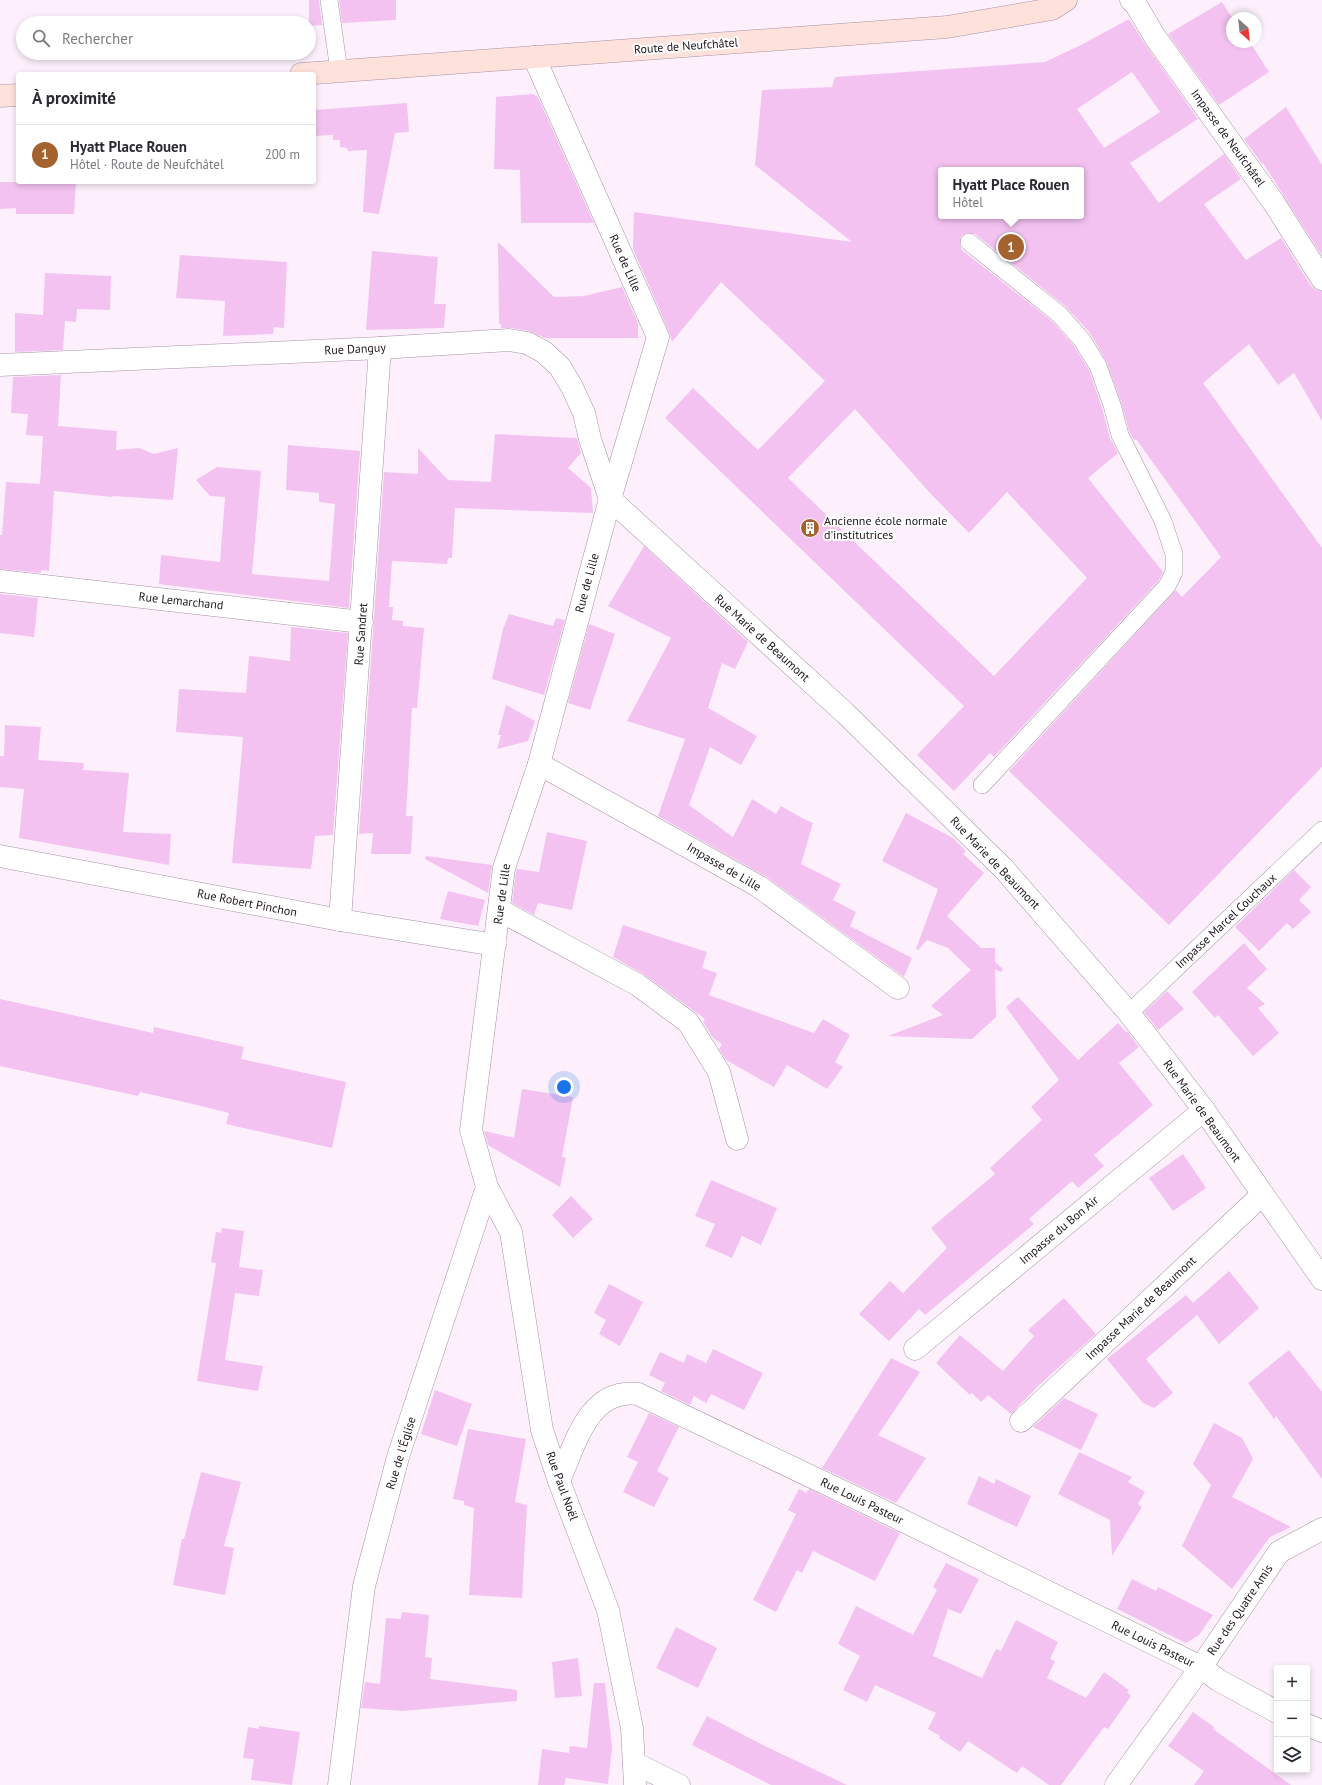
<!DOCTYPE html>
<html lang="fr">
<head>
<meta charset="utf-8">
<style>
  body { margin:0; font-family:"PT Sans",sans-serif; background:#f2f2f3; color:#2b2b33 }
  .controls { position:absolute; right:12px; bottom:12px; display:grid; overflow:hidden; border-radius:4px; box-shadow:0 2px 6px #0003 }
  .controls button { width:36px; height:36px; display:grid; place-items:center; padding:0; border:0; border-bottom:1px solid #e1e1e2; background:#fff; color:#2b2b33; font:20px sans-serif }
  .compass { position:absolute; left:1226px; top:12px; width:36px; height:36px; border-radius:50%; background:#fff; box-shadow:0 2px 6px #0003; rotate:153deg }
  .you { position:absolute; left:564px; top:1087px; width:14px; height:14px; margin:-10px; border:3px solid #fff; border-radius:50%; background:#1a73e8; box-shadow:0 0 0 6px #1a73e833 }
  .badge { display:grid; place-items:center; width:26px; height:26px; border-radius:50%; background:#a4622f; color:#fff; font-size:13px; font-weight:700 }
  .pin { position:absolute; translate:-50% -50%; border:2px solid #fff; box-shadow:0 1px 4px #0006 }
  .popup { position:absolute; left:938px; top:167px; width:146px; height:52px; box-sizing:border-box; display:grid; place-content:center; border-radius:4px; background:#fff; filter:drop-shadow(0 1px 3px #0005); font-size:13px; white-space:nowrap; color:#7c7c81 }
  .popup b { font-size:15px; color:#2b2b33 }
  .popup::after { content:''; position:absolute; left:50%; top:100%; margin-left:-8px; border:8px solid transparent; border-top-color:#fff }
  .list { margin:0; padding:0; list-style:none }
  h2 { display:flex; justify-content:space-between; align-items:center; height:52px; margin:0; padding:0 16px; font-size:17px }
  h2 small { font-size:13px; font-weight:400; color:#7c7c81 }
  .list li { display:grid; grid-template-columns:26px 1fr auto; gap:12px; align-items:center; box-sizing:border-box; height:60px; padding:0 16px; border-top:1px solid #e1e1e2 }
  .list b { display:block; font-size:15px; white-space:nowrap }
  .list p { margin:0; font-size:13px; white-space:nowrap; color:#7c7c81 }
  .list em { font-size:13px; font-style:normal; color:#7c7c81 }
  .icon { flex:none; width:22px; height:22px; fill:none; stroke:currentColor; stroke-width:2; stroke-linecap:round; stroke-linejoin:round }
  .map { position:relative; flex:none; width:1322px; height:1785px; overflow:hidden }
  .search { position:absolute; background:#fff; box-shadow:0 2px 6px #0003; left:16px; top:16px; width:300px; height:44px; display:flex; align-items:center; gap:10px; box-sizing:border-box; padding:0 14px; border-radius:22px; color:#7c7c81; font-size:15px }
  .panel { position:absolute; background:#fff; box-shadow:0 2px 6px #0003; left:16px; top:72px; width:300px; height:112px; border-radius:4px }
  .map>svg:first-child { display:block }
</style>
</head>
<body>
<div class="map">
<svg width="1322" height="1785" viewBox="0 0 1322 1785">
  <rect width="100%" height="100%" fill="#fdf0fc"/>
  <g fill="#f4c2f1" fill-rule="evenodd">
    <polygon points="309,0 319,0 322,25 309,26"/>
    <polygon points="339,0 396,0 396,20 342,23"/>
    <polygon points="1222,2 1232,18 1232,42 1247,42 1249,46 1251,44 1269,72 1219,105 1168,34"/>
    <path d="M 1129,19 L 1145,44 L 1198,119 L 1130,163 L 1159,203 L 1224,154 L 1241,179 L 1204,204 L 1246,260 L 1281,238 L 1311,286 L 1316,290 L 1322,291 L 1322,421 L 1294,373 L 1278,385 L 1249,344 L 1203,383 L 1322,548 L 1322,767 L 1169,925 L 1009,771 L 1176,590 L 1182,597 L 1221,557 L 1136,439 L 1134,440 L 1129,431 L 1121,402 L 1107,363 L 1090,333 L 1065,306 L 975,234 L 966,233 L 961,236 L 960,245 L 962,250 L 1052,321 L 1074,346 L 1089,370 L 1102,408 L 1110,438 L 1118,453 L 1088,478 L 1163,572 L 1159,580 L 994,757 L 990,753 L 954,791 L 917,755 L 964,706 L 665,418 L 693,388 L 758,450 L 825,381 L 721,282 L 672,342 L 669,332 L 633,249 L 634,212 L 852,242 L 755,165 L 762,90 L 832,87 L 835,77 L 1045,62 L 1083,44 ZM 1132,72 L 1160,112 L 1104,148 L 1077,109 ZM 941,170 L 1081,170 L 1081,216 L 941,216 ZM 855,409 L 930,493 L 969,533 L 1007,492 L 1087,578 L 994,676 L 788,478 Z"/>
    <polygon points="533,94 538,97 594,223 521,223 520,170 494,169 496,97"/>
    <polygon points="407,103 409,132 395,133 379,214 363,212 367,150 348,151 347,148 340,147 340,140 333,140 333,135 314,136 314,110"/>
    <polygon points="1286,107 1322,165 1322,256 1263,163 1262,164 1244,139"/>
    <polygon points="0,182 76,182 74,214 16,214 16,208 0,209"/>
    <polygon points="498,242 554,297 584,296 622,287 638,323 638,338 545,338 529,331 511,328 501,328 501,324 499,324"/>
    <polygon points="372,251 438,257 434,304 446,304 444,328 366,330"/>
    <polygon points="180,255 287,262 284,328 274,327 273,334 223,336 225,301 176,298"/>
    <polygon points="45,273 111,276 110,310 77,309 76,322 65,321 63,350 15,352 15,313 43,315"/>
    <polygon points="61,375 58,426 117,431 116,450 139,448 154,454 178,448 173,500 113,496 112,497 54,491 49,571 41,570 41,573 0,569 0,535 2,535 6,482 40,484 43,436 26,435 28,414 11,413 13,377"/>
    <polygon points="495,434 577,438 581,453 568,468 591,488 593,513 455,508 452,558 448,558 447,564 392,561 389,607 393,607 392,620 403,621 403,626 424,628 417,708 412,708 406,816 413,816 411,854 371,854 373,833 359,834 384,472 418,474 418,448 448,480 491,482"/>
    <polygon points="288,445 360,451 349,608 159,584 161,555 220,562 225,497 210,496 196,480 217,467 261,471 252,574 329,581 335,504 319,502 319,493 286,490"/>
    <polygon points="644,546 748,642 735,669 722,663 708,708 757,736 741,765 710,747 689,805 733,837 752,799 776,814 781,806 802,818 813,823 801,864 841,884 833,900 856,912 850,926 912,958 904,977 765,876 658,816 685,739 627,721 671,638 608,606"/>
    <polygon points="0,594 38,598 34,637 0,633"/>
    <polygon points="509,614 553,626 556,618 565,620 544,695 492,679 503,629"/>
    <polygon points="589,624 615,634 590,710 568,703"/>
    <polygon points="291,627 348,633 333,835 315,836 311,869 232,863 243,737 176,732 179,689 246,693 249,656 290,661"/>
    <polygon points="506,705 535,721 528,741 497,749 501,735 498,735"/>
    <polygon points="5,725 41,727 38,760 84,763 83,770 129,773 123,832 171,834 169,865 19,838 24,789 0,787 0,756 4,756"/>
    <polygon points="906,813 953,838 966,851 963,854 984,873 947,916 981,948 994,948 995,947 995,962 1003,969 1001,972 995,969 996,1017 972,1039 888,1036 943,1015 931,1006 971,970 948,948 927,940 918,950 916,949 938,889 882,861"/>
    <polygon points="547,832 587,841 572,910 538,903 534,915 512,903 516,871 517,869 539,872"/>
    <polygon points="426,856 492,865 488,893 425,859"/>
    <polygon points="1294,870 1311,887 1299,900 1311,912 1293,929 1287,923 1259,951 1235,927"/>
    <polygon points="448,891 485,900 478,926 440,919"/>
    <polygon points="623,925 707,952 702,968 717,973 709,995 814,1033 823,1019 850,1035 835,1062 843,1067 827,1089 787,1065 774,1087 726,1060 719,1049 722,1044 713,1038 703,1022 705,1019 645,975 613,957"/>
    <polygon points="1244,943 1267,969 1247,988 1265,1004 1258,1008 1279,1033 1253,1056 1218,1015 1215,1018 1192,992"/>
    <polygon points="1167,991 1184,1009 1158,1030 1144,1012"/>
    <polygon points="1018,997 1078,1060 1118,1023 1126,1032 1127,1031 1139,1047 1119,1063 1153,1105 1094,1155 1104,1166 1078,1188 1072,1181 1029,1219 1034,1224 925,1315 919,1309 889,1341 859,1314 890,1281 915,1305 903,1293 947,1248 931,1228 995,1174 990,1168 1042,1120 1031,1107 1059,1080 1006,1007"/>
    <polygon points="0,999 153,1033 154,1027 244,1047 241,1059 346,1082 332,1148 226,1124 229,1113 197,1105 140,1092 138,1096 0,1066"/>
    <polygon points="522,1089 573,1097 562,1157 566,1158 560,1187 488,1145 484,1131 514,1138"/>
    <polygon points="1183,1154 1206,1188 1173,1211 1149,1178"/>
    <polygon points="711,1180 777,1208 761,1245 742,1236 732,1258 705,1246 715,1224 695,1216"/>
    <polygon points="571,1196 593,1219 573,1238 552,1215"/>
    <polygon points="222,1228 244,1231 239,1267 263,1270 259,1296 235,1293 225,1360 263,1366 258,1391 197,1381 216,1263 211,1262 216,1232 221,1233"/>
    <polygon points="1229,1271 1259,1308 1219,1344 1197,1315 1146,1359 1173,1393 1154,1408 1143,1403 1107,1359 1186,1295 1193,1303"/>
    <polygon points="609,1284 643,1302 620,1346 599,1334 606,1320 594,1313"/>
    <polygon points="1064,1298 1096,1334 1039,1385 1011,1414 988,1395 981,1402 972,1393 970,1395 936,1363 960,1335 1003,1371 1034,1336 1028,1330"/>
    <polygon points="713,1349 763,1373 744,1410 711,1394 706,1403 694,1396 690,1405 661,1391 665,1383 649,1375 660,1352 684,1363 687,1354 706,1363"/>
    <polygon points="1289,1350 1322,1392 1322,1479 1276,1416 1274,1419 1248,1383"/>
    <polygon points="891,1358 920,1372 878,1435 926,1458 896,1503 822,1468"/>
    <polygon points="435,1390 472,1404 457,1446 421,1434"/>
    <polygon points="1064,1398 1098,1414 1081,1450 1033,1427"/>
    <polygon points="649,1413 679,1427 657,1471 669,1478 654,1507 623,1492 638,1462 627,1457"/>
    <polygon points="1214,1423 1242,1438 1253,1459 1232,1497 1291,1527 1270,1537 1232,1589 1182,1546 1211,1485 1193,1464"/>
    <polygon points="468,1429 526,1439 515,1502 527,1505 522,1598 469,1595 474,1508 464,1505 464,1501 453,1499"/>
    <polygon points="1079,1452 1132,1477 1128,1482 1145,1492 1138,1504 1142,1507 1112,1556 1110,1520 1058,1494"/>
    <polygon points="201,1472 241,1482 224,1546 234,1548 225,1595 173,1585 182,1539 184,1539"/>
    <polygon points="979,1476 994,1484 996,1479 1031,1496 1017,1527 967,1504"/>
    <polygon points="799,1489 806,1493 809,1489 900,1533 875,1581 813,1551 802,1573 797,1570 776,1612 753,1600 796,1514 788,1510"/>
    <polygon points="946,1563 979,1579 961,1614 948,1609 933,1656 982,1678 996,1649 1001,1651 1016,1620 1058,1642 1050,1659 1055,1661 1047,1678 1086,1698 1104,1672 1129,1690 1127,1692 1131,1696 1108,1729 1104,1727 1061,1785 1049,1785 1022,1766 1017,1773 968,1741 960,1752 939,1738 940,1736 928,1729 936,1713 875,1685 867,1702 843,1690 860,1656 838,1644 856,1606 913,1635 937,1590 933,1587"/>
    <polygon points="1132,1579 1156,1591 1158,1587 1213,1615 1199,1635 1186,1643 1117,1609"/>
    <polygon points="402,1612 429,1615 425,1657 432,1658 430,1679 517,1690 517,1701 402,1711 361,1708 365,1682 380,1684 386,1618 401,1619"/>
    <polygon points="676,1627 717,1648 698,1688 656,1668"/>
    <polygon points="578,1658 582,1696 555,1698 552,1662"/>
    <polygon points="594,1683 605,1683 612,1748 608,1784 566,1778 564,1785 538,1785 542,1749 569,1753 570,1746 587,1748"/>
    <polygon points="1193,1712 1214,1727 1213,1729 1291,1785 1194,1785 1204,1771 1168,1746"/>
    <polygon points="707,1716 767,1747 847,1785 771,1785 692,1745"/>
    <polygon points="259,1726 300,1732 292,1785 251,1780 254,1759 243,1758 248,1727 259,1729"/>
  </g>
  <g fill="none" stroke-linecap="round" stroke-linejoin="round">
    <g stroke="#a692a4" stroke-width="18">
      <g id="lane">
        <polyline points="329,0 339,71"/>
        <polyline points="969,242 1059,314 1082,340 1098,366 1112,405 1120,435 1163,521 1174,554 1174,572 1167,586 982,785"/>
        <polyline points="1129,1013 1322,830"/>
      </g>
    </g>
    <g stroke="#a692a4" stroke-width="23">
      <g id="street">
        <polyline points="1131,0 1136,5 1155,37 1274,203 1322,279"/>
        <polyline points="0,365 380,348 509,340 527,343 544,352 560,367 572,387 584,413 590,439 610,499 845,713 1004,869 1129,1013 1204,1110 1322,1279"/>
        <polyline points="0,581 362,622"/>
        <polyline points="539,764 758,886 898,988"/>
        <polyline points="0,856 340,920 495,945"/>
        <polyline points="499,910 638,985 688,1022 719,1072 737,1139"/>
        <polyline points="340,920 380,348"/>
        <polyline points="487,1187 511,1232 542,1430 559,1481 608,1610 632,1728 635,1785"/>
        <polyline points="915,1349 1204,1110"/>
        <polyline points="1021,1421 1262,1195"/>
        <path d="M 559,1481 C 575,1445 588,1388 638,1394 L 877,1508 L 1201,1667 L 1218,1680 L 1277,1712"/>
        <polyline points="1307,1725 1322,1731"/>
        <polyline points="634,1763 679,1785"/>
        <polyline points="339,1785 364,1586 398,1457 487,1187 471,1130 504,868 539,764 610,499 658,337 534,57"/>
        <polyline points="1116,1785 1201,1667 1279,1552 1322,1529"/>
      </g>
    </g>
    <g stroke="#a692a4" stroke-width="23">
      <g id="secondary">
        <polyline points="301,74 947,27 1052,9 1066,0"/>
        <polyline points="0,96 18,95"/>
      </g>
    </g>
    <use href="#lane" stroke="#fff" stroke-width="17"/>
    <use href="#street" stroke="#fff" stroke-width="22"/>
    <use href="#secondary" stroke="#ffe1db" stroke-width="22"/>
  </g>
  <defs>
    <g id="building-disc" transform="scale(1)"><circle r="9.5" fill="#a4622f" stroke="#fff"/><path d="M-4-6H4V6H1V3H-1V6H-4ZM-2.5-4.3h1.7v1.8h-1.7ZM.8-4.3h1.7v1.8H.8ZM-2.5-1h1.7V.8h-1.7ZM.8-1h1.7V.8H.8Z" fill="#fff"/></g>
  </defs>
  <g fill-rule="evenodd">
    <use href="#building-disc" x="810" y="528"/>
  </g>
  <g text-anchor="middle" stroke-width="4" stroke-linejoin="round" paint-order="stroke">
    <g font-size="12" fill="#1c151c" stroke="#fff">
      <text transform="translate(686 46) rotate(-4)" y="4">Route de Neufchâtel</text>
      <text transform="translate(1228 138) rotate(54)" y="4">Impasse de Neufchâtel</text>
      <text transform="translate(625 263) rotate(66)" y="4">Rue de Lille</text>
      <text transform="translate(355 349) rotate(-3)" y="4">Rue Danguy</text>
      <text transform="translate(587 583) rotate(-75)" y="4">Rue de Lille</text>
      <text transform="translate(181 601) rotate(6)" y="4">Rue Lemarchand</text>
      <text transform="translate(361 634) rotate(-86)" y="4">Rue Sandret</text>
      <text transform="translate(762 638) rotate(42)" y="4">Rue Marie de Beaumont</text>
      <text transform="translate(995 863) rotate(46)" y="4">Rue Marie de Beaumont</text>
      <text transform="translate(724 867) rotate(30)" y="4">Impasse de Lille</text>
      <text transform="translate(502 894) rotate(-82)" y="4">Rue de Lille</text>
      <text transform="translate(247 903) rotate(11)" y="4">Rue Robert Pinchon</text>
      <text transform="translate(1226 921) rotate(-43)" y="4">Impasse Marcel Couchaux</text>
      <text transform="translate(1202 1111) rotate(54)" y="4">Rue Marie de Beaumont</text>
      <text transform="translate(1059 1230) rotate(-40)" y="4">Impasse du Bon Air</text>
      <text transform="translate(1141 1308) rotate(-43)" y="4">Impasse Marie de Beaumont</text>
      <text transform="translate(401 1453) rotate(-73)" y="4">Rue de l'Église</text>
      <text transform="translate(562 1486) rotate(70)" y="4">Rue Paul Noël</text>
      <text transform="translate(862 1501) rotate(26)" y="4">Rue Louis Pasteur</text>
      <text transform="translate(1240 1610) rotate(-56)" y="4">Rue des Quatre Amis</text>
      <text transform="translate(1153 1644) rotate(26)" y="4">Rue Louis Pasteur</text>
    </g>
    <g font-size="12" fill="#1c151c" stroke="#fff" text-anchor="start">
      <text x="824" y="525">Ancienne école normale<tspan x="824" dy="14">d'institutrices</tspan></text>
    </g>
  </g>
</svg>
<div class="controls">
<button>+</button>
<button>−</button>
<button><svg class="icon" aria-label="layers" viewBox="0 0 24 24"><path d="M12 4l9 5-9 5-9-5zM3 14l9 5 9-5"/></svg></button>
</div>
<svg class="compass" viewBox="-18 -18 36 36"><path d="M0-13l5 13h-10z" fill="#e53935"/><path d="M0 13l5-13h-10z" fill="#7c7c81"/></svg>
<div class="you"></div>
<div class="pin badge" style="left:1011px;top:247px">1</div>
<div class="popup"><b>Hyatt Place Rouen</b>Hôtel</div>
<div class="search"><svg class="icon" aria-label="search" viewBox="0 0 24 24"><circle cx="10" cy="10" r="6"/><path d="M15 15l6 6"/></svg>Rechercher</div>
<section class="panel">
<h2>À proximité<small></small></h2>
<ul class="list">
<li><span class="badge">1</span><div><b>Hyatt Place Rouen</b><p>Hôtel · Route de Neufchâtel</p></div><em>200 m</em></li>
</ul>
</section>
</div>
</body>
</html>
